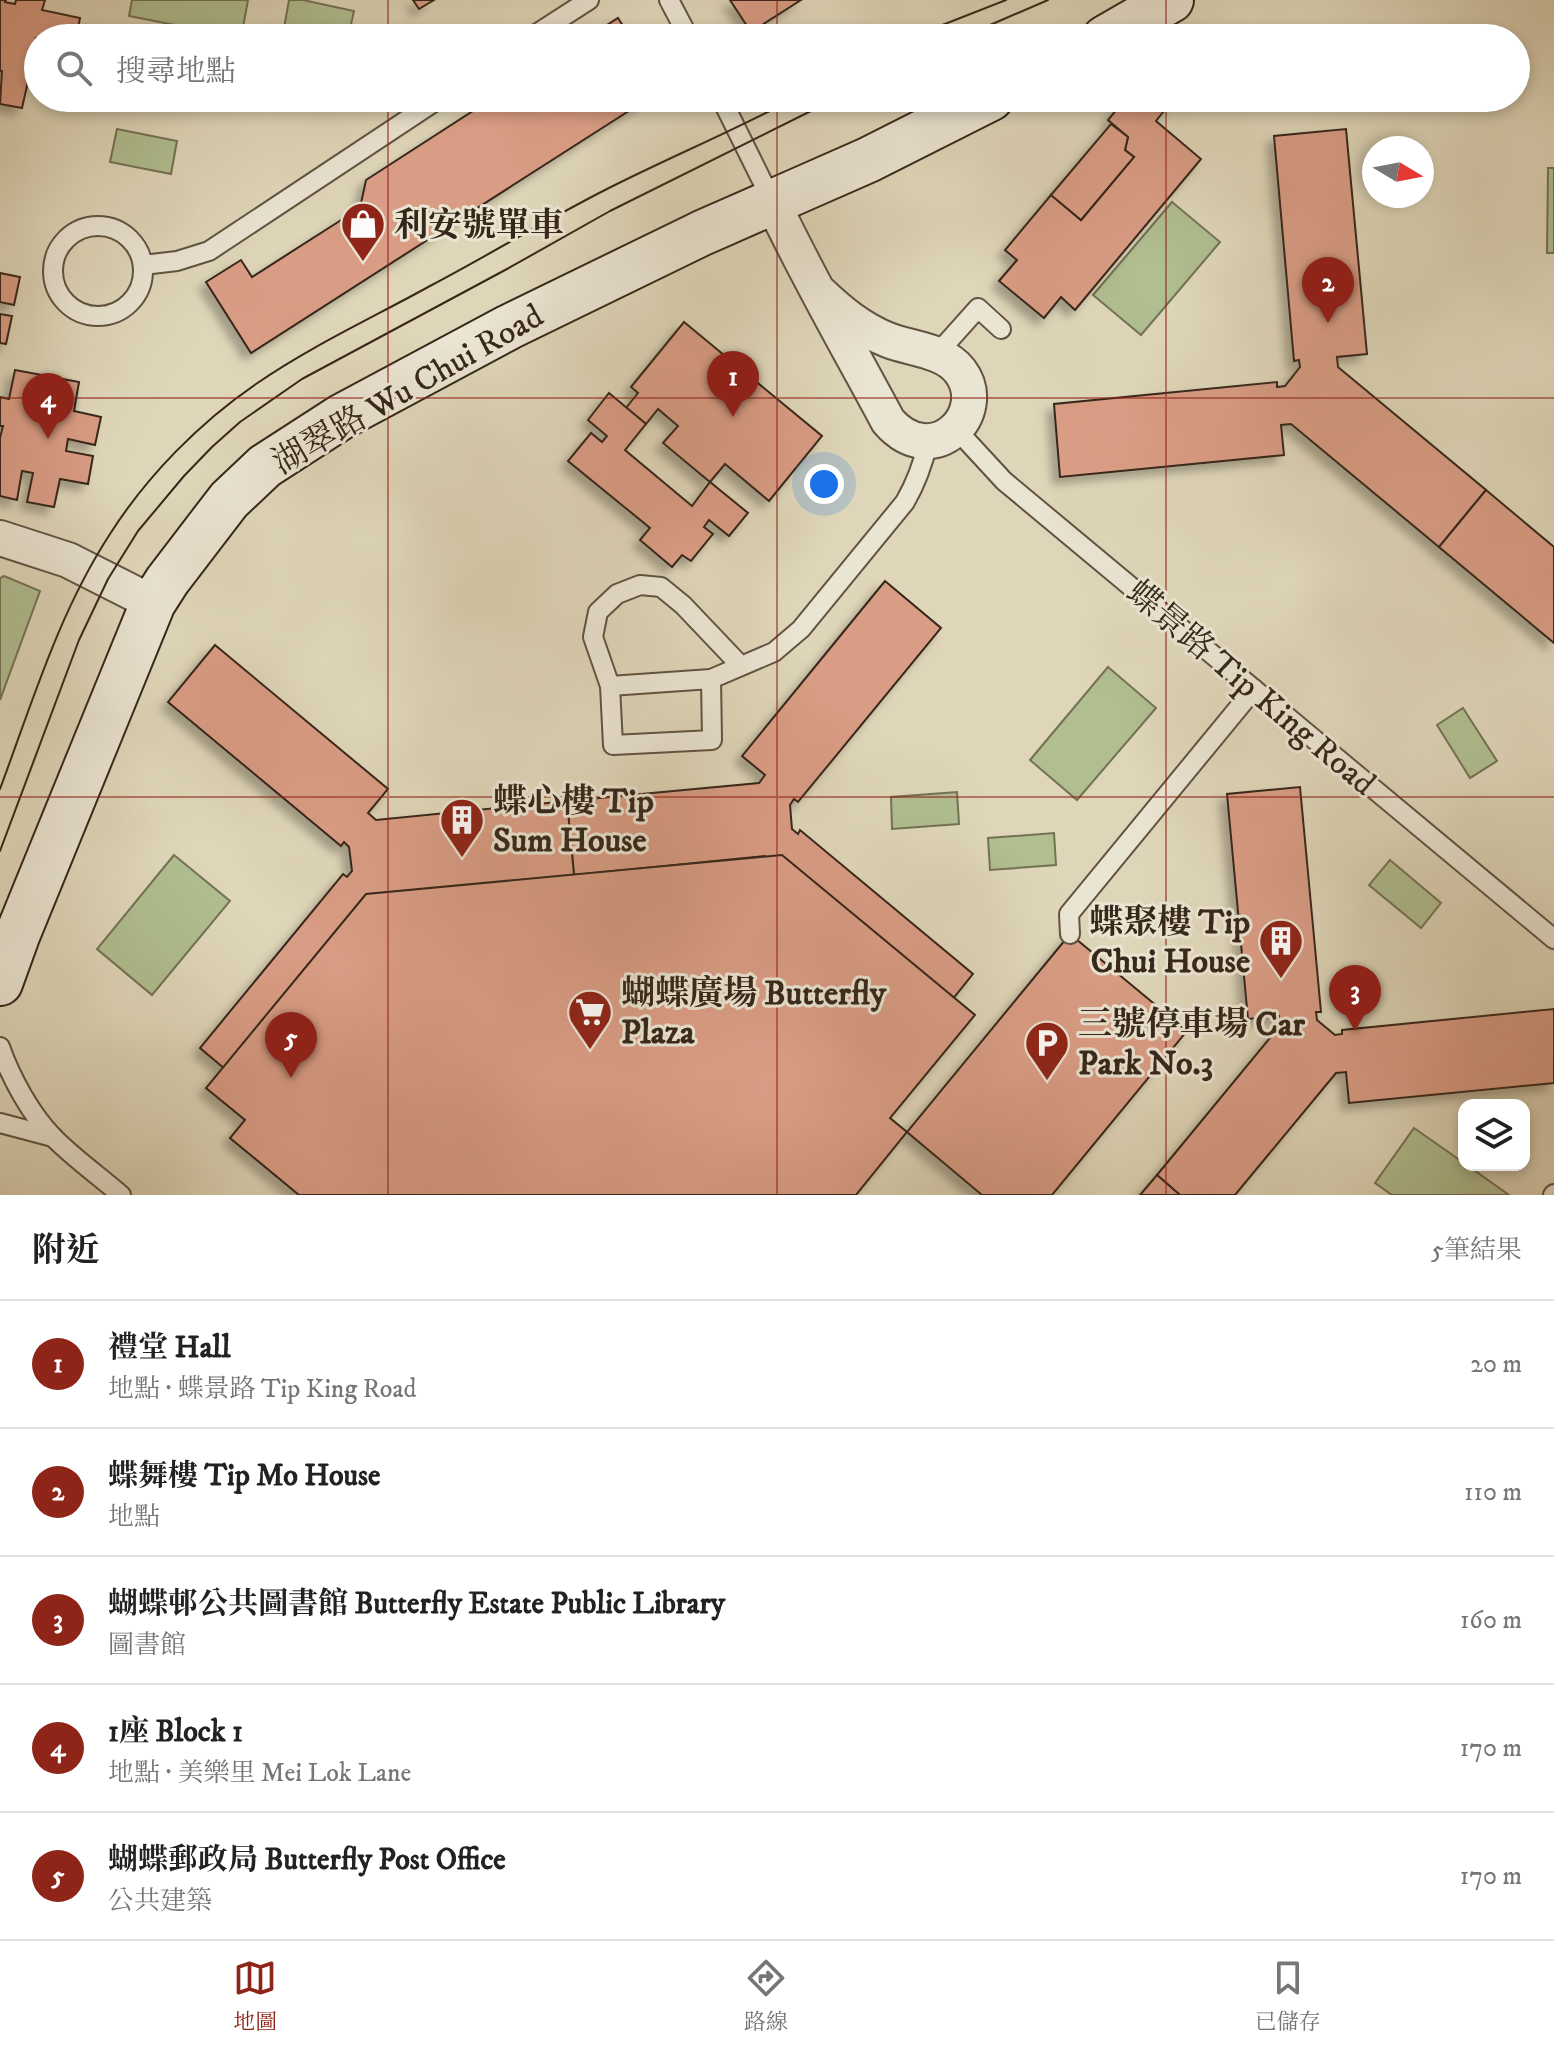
<!DOCTYPE html>
<html lang="zh-TW">
<head>
<meta charset="utf-8">
<style>
  body { margin:0; font-family:"IM FELL DW Pica","Noto Serif TC",serif; background:#f6f6f6; color:#222 }
  .controls { position:absolute; right:24px; bottom:24px; display:grid; overflow:hidden; border-radius:16px; box-shadow:0 4px 12px #0003 }
  .controls button { width:72px; height:72px; display:grid; place-items:center; padding:0; border:0; border-bottom:2px solid #e0e0e0; background:#fff; color:#222; font:40px sans-serif }
  .compass { position:absolute; left:1362px; top:136px; width:72px; height:72px; border-radius:50%; background:#fff; box-shadow:0 4px 12px #0003; rotate:100deg }
  .you { position:absolute; left:824px; top:484px; width:28px; height:28px; margin:-20px; border:6px solid #fff; border-radius:50%; background:#1a73e8; box-shadow:0 0 0 12px #1a73e833 }
  .badge { display:grid; place-items:center; width:52px; height:52px; border-radius:50%; background:#8f2418; color:#fff; font-size:26px; font-weight:700 }
  .pin { position:absolute; translate:-50% -66px; filter:drop-shadow(0 2px 4px #0008) }
  .pin::after { content:''; position:absolute; top:42px; width:28px; height:24px; background:inherit; clip-path:polygon(0 0,100% 0,50% 100%) }
  .list { margin:0; padding:0; list-style:none }
  h2 { display:flex; justify-content:space-between; align-items:center; height:104px; margin:0; padding:0 32px; font-size:34px }
  h2 small { font-size:26px; font-weight:400; color:#767676 }
  .list li { display:grid; grid-template-columns:52px 1fr auto; gap:24px; align-items:center; box-sizing:border-box; height:128px; padding:0 32px; border-top:2px solid #e0e0e0 }
  .list b { display:block; font-size:30px; white-space:nowrap }
  .list p { margin:0; font-size:26px; white-space:nowrap; color:#767676 }
  .list em { font-size:26px; font-style:normal; color:#767676 }
  .icon { flex:none; width:44px; height:44px; fill:none; stroke:currentColor; stroke-width:2; stroke-linecap:round; stroke-linejoin:round }
  .map { position:relative; flex:none; width:1554px; height:1195px; overflow:hidden }
  .search { position:absolute; background:#fff; box-shadow:0 4px 12px #0003; left:24px; right:24px; top:24px; height:88px; display:flex; align-items:center; gap:20px; box-sizing:border-box; padding:0 28px; border-radius:44px; color:#767676; font-size:30px }
  .sheet { height:744px; background:#fff }
  nav { display:flex; justify-content:space-around; align-items:center; box-sizing:border-box; height:112px; border-top:2px solid #e0e0e0; background:#fff; font-size:22px; color:#767676 }
  nav a { display:grid; justify-items:center; gap:4px }
  nav .on { color:#8f2418 }
  .map>svg:first-child { display:block }
</style>
</head>
<body>
<div class="map">
<svg width="1554" height="1195" viewBox="0 0 1554 1195">
  <defs>
    <filter id="shadow"><feDropShadow dx="-7" dy="7" stdDeviation="4" flood-color="#0004"/></filter>
  </defs>
  <rect width="100%" height="100%" fill="#dfd6b9"/>
  <filter id="stains"><feTurbulence type="fractalNoise" baseFrequency=".0025" numOctaves="4"/><feColorMatrix values="0 0 0 0 .2 0 0 0 0 .09 0 0 0 0 .02 0 0 0 .5 -.17"/></filter>
  <radialGradient id="worn" r=".72"><stop offset=".6" stop-color="#630" stop-opacity="0"/><stop offset="1" stop-color="#630" stop-opacity=".3"/></radialGradient>
  <g fill="#b0be90" stroke="#747255" stroke-width="2">
    <polygon points="132,0 248,0 241,38 129,16"/>
    <polygon points="289,0 303,0 354,11 348,38 335,38 284,28"/>
    <polygon points="273,98 336,98 334,110"/>
    <polygon points="117,129 177,141 171,174 110,162"/>
    <polygon points="1548,168 1554,168 1554,253 1547,253"/>
    <polygon points="1172,202 1220,242 1141,335 1093,295"/>
    <polygon points="4,576 40,591 0,700 0,578"/>
    <polygon points="1108,667 1156,708 1077,800 1030,760"/>
    <polygon points="1463,708 1497,761 1470,778 1437,725"/>
    <polygon points="957,792 959,824 892,829 891,797"/>
    <polygon points="1054,833 1056,865 990,870 988,838"/>
    <polygon points="174,855 230,901 152,995 97,949"/>
    <polygon points="1390,860 1441,903 1421,928 1369,885"/>
    <polygon points="1414,1128 1464,1163 1464,1165 1467,1165 1509,1195 1392,1195 1375,1183"/>
  </g>
  <g fill="#d99c84" stroke="#37271a" stroke-width="2" filter="url(#shadow)">
    <polygon points="0,0 6,0 5,2 15,4 16,0 45,0 42,10 80,18 76,38 36,38 34,50 38,50 38,79 29,77 22,108 0,104 2,71 0,71"/>
    <polygon points="413,0 434,0 419,9"/>
    <polygon points="730,0 801,0 751,32"/>
    <polygon points="618,18 631,38 587,38"/>
    <polygon points="493,98 649,98 251,353 206,282 241,260 252,277 360,208 366,180"/>
    <polygon points="1126,98 1174,98 1156,121 1201,159 1075,310 1061,297 1044,318 999,281 1017,260 1005,250 1051,195 1081,220 1134,157 1125,150 1128,137 1108,120"/>
    <polygon points="1111,124 1128,137 1125,150 1134,157 1081,220 1051,195"/>
    <polygon points="1346,129 1367,354 1337,357 1338,367 1486,490 1439,547 1291,424 1281,425 1284,455 1060,477 1054,404 1277,382 1277,387 1285,386 1300,367 1299,360 1294,361 1274,136"/>
    <polygon points="0,273 20,277 14,305 0,302"/>
    <polygon points="0,314 12,316 6,344 0,343"/>
    <polygon points="684,322 822,436 769,501 725,464 710,482 663,443 678,426 658,409 646,424 626,408 638,393 631,387"/>
    <polygon points="15,370 42,375 36,404 47,406 52,377 79,382 74,411 101,417 95,445 68,439 66,451 93,456 88,484 60,479 54,507 27,502 33,473 22,471 17,500 0,496 0,438 3,426 0,426 0,397 9,399"/>
    <polygon points="609,393 646,424 625,450 692,506 710,482 748,513 729,536 709,520 704,527 713,534 691,561 682,555 672,567 640,540 650,528 568,461 591,433 602,442 607,436 588,420"/>
    <polygon points="1486,490 1554,547 1554,643 1439,547"/>
    <polygon points="885,581 941,628 798,802 794,799 790,805 792,829 798,834 800,830 973,974 927,1031 754,887 774,863 765,856 574,875 567,801 759,783 765,775 742,756"/>
    <polygon points="215,645 388,789 368,813 376,820 567,801 574,875 383,893 376,901 400,921 256,1095 200,1048 343,874 347,877 352,871 349,847 344,842 341,846 168,702"/>
    <polygon points="1300,787 1321,1012 1316,1012 1317,1020 1335,1035 1342,1034 1342,1030 1554,1009 1554,1083 1349,1103 1346,1072 1336,1073 1235,1195 1180,1195 1157,1175 1279,1027 1279,1016 1248,1019 1227,794"/>
    <polygon points="782,855 975,1015 890,1118 907,1132 856,1195 299,1195 230,1138 245,1120 206,1088 366,894"/>
    <polygon points="1070,934 1187,1031 1052,1195 982,1195 907,1132"/>
    <polygon points="1157,1175 1180,1195 1140,1195"/>
  </g>
  <g fill="none" stroke-linecap="round" stroke-linejoin="round">
    <g stroke="#615342" stroke-width="22">
      <g id="lane">
        <polyline points="669,0 689,38"/>
        <polyline points="530,38 589,0"/>
        <polyline points="721,98 772,201"/>
        <circle cx="98" cy="271" r="45"/>
        <polyline points="143,265 177,261 209,251 440,98"/>
        <polyline points="936,355 978,308 1001,329"/>
        <polyline points="956,429 1004,481 1554,939"/>
        <path d="M 741,666 L 683,605 L 661,587 L 640,585 L 617,594 L 598,612 L 593,637 L 610,686 L 711,679 L 774,652 L 801,629 L 905,502 C 916,483 923,464 928,442"/>
        <polyline points="610,686 613,745 712,740 711,679"/>
        <polyline points="1070,934 1069,914 1254,689"/>
        <path d="M 0,1047 C 11,1078 31,1115 54,1138 C 75,1159 99,1176 121,1195"/>
        <polyline points="0,1123 53,1137"/>
        <polyline points="1553,1195 1554,1194"/>
      </g>
    </g>
    <g stroke="#615342" stroke-width="38">
      <g id="street">
        <path d="M 772,201 C 807,276 849,348 888,421 C 933,473 992,413 960,371 C 944,350 911,349 888,340 C 860,329 839,311 818,291"/>
        <polyline points="0,538 68,560 153,603"/>
      </g>
    </g>
    <g stroke="#37271a" stroke-width="48">
      <g id="secondary">
        <polyline points="1105,38 1171,0"/>
        <polyline points="0,983 17,936 153,603 167,581 229,500 265,466 341,417 509,327 702,233 868,160 991,98"/>
      </g>
    </g>
    <use href="#lane" stroke="#eae4d2" stroke-width="18"/>
    <use href="#street" stroke="#eae4d2" stroke-width="34"/>
    <use href="#secondary" stroke="#eae4d2" stroke-width="44"/>
    <g stroke="#37271a" stroke-width="2">
      <polyline points="909,38 1006,0"/>
      <polyline points="960,38 1048,0"/>
      <path d="M 0,789 C 32,703 59,612 110,534 C 147,476 199,423 256,384 C 311,346 372,318 430,286 C 489,255 546,220 605,190 C 668,158 733,131 795,98"/>
      <polyline points="0,851 79,640 108,579 138,531 184,476 212,447 240,422 302,379 507,269 610,211 837,98"/>
    </g>
  </g>
  <path fill="none" stroke="#8f2418" stroke-width="2" stroke-opacity="0.55" d="M 388,0 L 388,38M 777,0 L 777,38M 1166,0 L 1166,38M 388,98 L 388,1195M 777,98 L 777,1195M 1166,98 L 1166,1195M 0,398 L 1554,398M 0,797 L 1554,797"/>
  <defs>
    <g id="shop-pin" transform="scale(2.3)"><path d="M0 17L-7.5 6A9.5 9.5 0 1 1 7.5 6Z" fill="#8f2418" stroke="#eae4d2"/><path d="M-5-2.5h2.3a2.7 3.5 0 0 1 5.4 0H5L5.5 6h-11ZM-1.5-2.5h3a1.5 2.3 0 0 0-3 0Z" fill="#fff"/></g>
    <g id="building-pin" transform="scale(2.3)"><path d="M0 17L-7.5 6A9.5 9.5 0 1 1 7.5 6Z" fill="#8f2418" stroke="#eae4d2"/><path d="M-4-6H4V6H1V3H-1V6H-4ZM-2.5-4.3h1.7v1.8h-1.7ZM.8-4.3h1.7v1.8H.8ZM-2.5-1h1.7V.8h-1.7ZM.8-1h1.7V.8H.8Z" fill="#fff"/></g>
    <g id="supermarket-pin" transform="scale(2.3)"><path d="M0 17L-7.5 6A9.5 9.5 0 1 1 7.5 6Z" fill="#8f2418" stroke="#eae4d2"/><path d="M-6-5.5h2.5l.6 2H6L4.5 2H-2.5L-4.4-4H-6ZM-1.5 3.2a1.3 1.3 0 1 0 .1 0ZM3 3.2a1.3 1.3 0 1 0 .1 0Z" fill="#fff"/></g>
    <g id="parking-pin" transform="scale(2.3)"><path d="M0 17L-7.5 6A9.5 9.5 0 1 1 7.5 6Z" fill="#8f2418" stroke="#eae4d2"/><path d="M-3.5-5.5H1a3.5 3.5 0 0 1 0 7H-1V5.5H-3.5ZM-1-3.4V-.6H.8a1.4 1.4 0 0 0 0-2.8Z" fill="#fff"/></g>
  </defs>
  <g fill-rule="evenodd">
    <use href="#shop-pin" x="363" y="224"/>
    <use href="#building-pin" x="462" y="820"/>
    <use href="#building-pin" x="1281" y="941"/>
    <use href="#supermarket-pin" x="590" y="1012"/>
    <use href="#parking-pin" x="1047" y="1043"/>
  </g>
  <g text-anchor="middle" stroke-width="6" stroke-linejoin="round" paint-order="stroke">
    <g font-size="34" font-weight="bold" fill="#37271a" stroke="#eae4d2" text-anchor="start">
      <text x="394" y="236">利安號單車</text>
      <text x="493" y="812">蝶心樓 Tip<tspan x="493" dy="39">Sum House</tspan></text>
      <text x="1250" y="933" text-anchor="end">蝶聚樓 Tip<tspan x="1250" dy="39">Chui House</tspan></text>
      <text x="621" y="1004">蝴蝶廣場 Butterfly<tspan x="621" dy="39">Plaza</tspan></text>
      <text x="1078" y="1035">三號停車場 Car<tspan x="1078" dy="39">Park No.3</tspan></text>
    </g>
    <g font-size="34" fill="#37271a" stroke="#eae4d2">
      <text transform="translate(407 388) rotate(-30)" y="12">湖翠路 Wu Chui Road</text>
      <text transform="translate(1252 687) rotate(40)" y="12">蝶景路 Tip King Road</text>
    </g>
  </g>
  <rect width="100%" height="100%" filter="url(#stains)"/>
  <rect width="100%" height="100%" fill="url(#worn)"/>
</svg>
<div class="controls">
<button><svg class="icon" aria-label="layers" viewBox="0 0 24 24"><path d="M12 4l9 5-9 5-9-5zM3 14l9 5 9-5"/></svg></button>
</div>
<svg class="compass" viewBox="-18 -18 36 36"><path d="M0-13l5 13h-10z" fill="#e53935"/><path d="M0 13l5-13h-10z" fill="#767676"/></svg>
<div class="you"></div>
<div class="pin badge" style="left:733px;top:417px">1</div>
<div class="pin badge" style="left:1328px;top:323px">2</div>
<div class="pin badge" style="left:1355px;top:1031px">3</div>
<div class="pin badge" style="left:48px;top:439px">4</div>
<div class="pin badge" style="left:291px;top:1078px">5</div>
<div class="search"><svg class="icon" aria-label="search" viewBox="0 0 24 24"><circle cx="10" cy="10" r="6"/><path d="M15 15l6 6"/></svg>搜尋地點</div>
</div>
<section class="sheet">
<h2>附近<small>5筆結果</small></h2>
<ul class="list">
<li><span class="badge">1</span><div><b>禮堂 Hall</b><p>地點 · 蝶景路 Tip King Road</p></div><em>20 m</em></li>
<li><span class="badge">2</span><div><b>蝶舞樓 Tip Mo House</b><p>地點</p></div><em>110 m</em></li>
<li><span class="badge">3</span><div><b>蝴蝶邨公共圖書館 Butterfly Estate Public Library</b><p>圖書館</p></div><em>160 m</em></li>
<li><span class="badge">4</span><div><b>1座 Block 1</b><p>地點 · 美樂里 Mei Lok Lane</p></div><em>170 m</em></li>
<li><span class="badge">5</span><div><b>蝴蝶郵政局 Butterfly Post Office</b><p>公共建築</p></div><em>170 m</em></li>
</ul>
</section>
<nav>
<a class="on"><svg class="icon" aria-label="map" viewBox="0 0 24 24"><path d="M3 6l6-2 6 2 6-2v14l-6 2-6-2-6 2zM9 4v14M15 6v14"/></svg>地圖</a>
<a><svg class="icon" aria-label="directions" viewBox="0 0 24 24"><path d="M12 3l9 9-9 9-9-9zM9 14v-3h6M13 9l2 2-2 2"/></svg>路線</a>
<a><svg class="icon" aria-label="saved" viewBox="0 0 24 24"><path d="M7 4h10v16l-5-4-5 4z"/></svg>已儲存</a>
</nav>
</body>
</html>
